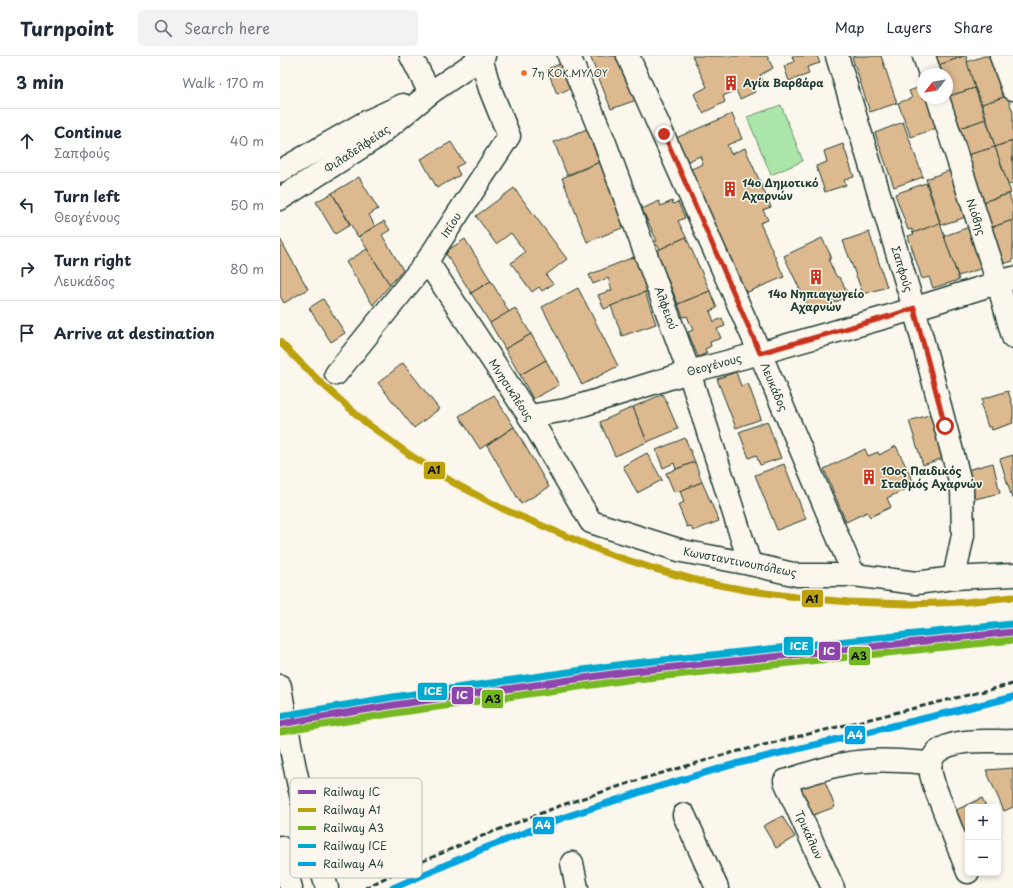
<!DOCTYPE html>
<html lang="en">
<head>
<meta charset="utf-8">
<style>
  body { margin:0; font-family:"Playpen Sans",sans-serif; background:#f2f2f3; color:#1f2937 }
  .controls { position:absolute; right:12px; bottom:12px; display:grid; overflow:hidden; border-radius:6px; box-shadow:0 2px 6px #0003 }
  .controls button { width:36px; height:36px; display:grid; place-items:center; padding:0; border:0; border-bottom:1px solid #e0e1e3; background:#fff; color:#1f2937; font:20px sans-serif }
  .compass { position:absolute; left:637px; top:12px; width:36px; height:36px; border-radius:50%; background:#fff; box-shadow:0 2px 6px #0003; rotate:239deg }
  .stop { position:absolute; width:12px; height:12px; margin:-9px; border:3px solid #c8321e; border-radius:50%; background:#fff }
  .stop.end { background:#c8321e; border-color:#fff; box-shadow:0 1px 4px #0008 }
  .list { margin:0; padding:0; list-style:none }
  h2 { display:flex; justify-content:space-between; align-items:center; height:52px; margin:0; padding:0 16px; font-size:17px }
  h2 small { font-size:13px; font-weight:400; color:#747a83 }
  .list li { display:grid; grid-template-columns:26px 1fr auto; gap:12px; align-items:center; box-sizing:border-box; height:64px; padding:0 16px; border-top:1px solid #e0e1e3 }
  .list b { display:block; font-size:15px; white-space:nowrap }
  .list p { margin:0; font-size:13px; white-space:nowrap; color:#747a83 }
  .list em { font-size:13px; font-style:normal; color:#747a83 }
  .icon { flex:none; width:22px; height:22px; fill:none; stroke:currentColor; stroke-width:2; stroke-linecap:round; stroke-linejoin:round }
  .map { position:relative; flex:none; width:733px; height:832px; overflow:hidden }
  header { display:flex; align-items:center; gap:24px; box-sizing:border-box; height:56px; padding:0 20px; background:#fff; border-bottom:1px solid #e0e1e3 }
  header strong { font-size:19px }
  nav { display:flex; gap:22px; margin-inline-start:auto; font-size:14px }
  .search { width:280px; height:36px; background:#f2f2f3; display:flex; align-items:center; gap:10px; box-sizing:border-box; padding:0 14px; border-radius:6px; color:#747a83; font-size:15px }
  main { display:flex }
  aside { flex:1; background:#fff }
  .map>svg:first-child { display:block }
</style>
</head>
<body>
<header>
<strong>Turnpoint</strong>
<div class="search"><svg class="icon" aria-label="search" viewBox="0 0 24 24"><circle cx="10" cy="10" r="6"/><path d="M15 15l6 6"/></svg>Search here</div>
<nav><a>Map</a><a>Layers</a><a>Share</a></nav>
</header>
<main>
<aside>
<h2>3 min<small>Walk · 170 m</small></h2>
<ul class="list">
<li><svg class="icon" aria-label="ahead" viewBox="0 0 24 24"><path d="M12 20V5M6 11l6-6 6 6"/></svg><div><b>Continue</b><p>Σαπφούς</p></div><em>40 m</em></li>
<li><svg class="icon" aria-label="left" viewBox="0 0 24 24"><path d="M17 20v-9H6M10 6l-5 5 5 5"/></svg><div><b>Turn left</b><p>Θεογένους</p></div><em>50 m</em></li>
<li><svg class="icon" aria-label="right" viewBox="0 0 24 24"><path d="M7 20v-9h11M14 6l5 5-5 5"/></svg><div><b>Turn right</b><p>Λευκάδος</p></div><em>80 m</em></li>
<li><svg class="icon" aria-label="arrive" viewBox="0 0 24 24"><path d="M6 21V4h12l-3 4 3 4H6"/></svg><div><b>Arrive at destination</b></div></li>
</ul>
</aside>
<div class="map">
<svg width="733" height="832" viewBox="0 0 733 832">
  <rect width="100%" height="100%" fill="#fbf7ec"/>
  <filter id="ink" filterUnits="userSpaceOnUse"><feTurbulence type="fractalNoise" baseFrequency=".025" numOctaves="2"/><feDisplacementMap in="SourceGraphic" scale="8" xChannelSelector="R" yChannelSelector="G"/><feConvolveMatrix kernelMatrix="1 2 1 2 8 2 1 2 1" color-interpolation-filters="sRGB"/></filter>
  <g filter="url(#ink)">
    <polygon fill="#ace5a9" stroke="#66916e" points="501,49 523,105 491,119 467,61"/>
    <g fill="#ddb98f" stroke="#1f3d34">
      <polygon points="310,0 342,0 362,42 331,53"/>
      <polygon points="412,0 487,0 493,12 480,19 483,25 472,30 475,36 460,43 456,34 443,40 445,46 423,57 414,38 427,31"/>
      <polygon points="512,0 537,0 540,7 527,11 529,18 509,25 504,10 514,6"/>
      <polygon points="575,0 601,0 617,47 590,56 572,1"/>
      <polygon points="656,0 684,0 659,9"/>
      <polygon points="684,0 686,0 695,32 669,40 667,33 667,18 662,18 659,9"/>
      <polygon points="704,0 714,0 727,40 702,48 695,32 687,6"/>
      <polygon points="288,5 298,29 277,38 267,13"/>
      <polygon points="643,30 643,42 652,42 662,70 631,81 618,47 632,42 629,35"/>
      <polygon points="695,32 706,63 677,73 669,40"/>
      <polygon points="727,40 733,56 733,84 715,91 702,48"/>
      <polygon points="452,58 462,83 447,89 451,98 465,92 491,151 483,154 488,164 480,167 504,221 463,238 409,114 423,108 420,100 406,106 396,82"/>
      <polygon points="706,63 715,91 684,100 677,73"/>
      <polygon points="623,66 643,121 614,131 595,77"/>
      <polygon points="307,73 320,106 287,119 274,86"/>
      <polygon points="732,85 733,127 728,129 715,91"/>
      <polygon points="171,86 184,107 176,111 180,119 157,132 141,103"/>
      <polygon points="563,88 574,121 564,124 566,129 545,136 536,110 547,106 544,95"/>
      <polygon points="715,91 731,137 699,147 684,100"/>
      <polygon points="320,106 347,170 307,186 282,122"/>
      <polygon points="674,113 689,160 661,169 646,123"/>
      <polygon points="79,121 98,153 89,159 95,170 78,181 52,137"/>
      <polygon points="646,127 660,167 633,177 632,173 628,174 615,138"/>
      <polygon points="234,132 287,203 266,219 273,228 262,235 259,231 252,236 231,207 245,196 231,177 216,188 196,160"/>
      <polygon points="52,137 70,169 55,178 36,146"/>
      <polygon points="729,138 733,151 733,164 707,173 699,147"/>
      <polygon points="379,145 381,150 392,145 393,148 398,146 405,162 398,165 406,181 380,193 377,189 374,191 373,187 377,185 362,153"/>
      <polygon points="733,164 733,205 720,209 707,173"/>
      <polygon points="104,165 110,174 102,179 123,214 110,229 79,180"/>
      <polygon points="660,167 679,224 653,232 649,221 642,223 628,180 634,178 633,177"/>
      <polygon points="692,170 706,211 678,220 664,180"/>
      <polygon points="589,176 607,231 583,238 563,185"/>
      <polygon points="406,181 430,235 398,248 376,195"/>
      <polygon points="542,182 551,200 549,205 556,220 560,222 569,240 531,257 504,200"/>
      <polygon points="0,183 28,233 4,247 0,240"/>
      <polygon points="185,183 211,225 191,237 165,196"/>
      <polygon points="87,193 110,229 93,249 66,206"/>
      <polygon points="356,200 370,234 324,253 318,239 332,234 328,222 313,228 309,219"/>
      <polygon points="211,225 229,256 210,267 191,237"/>
      <polygon points="298,232 338,310 302,329 262,251"/>
      <polygon points="430,235 437,252 430,255 434,266 442,262 445,270 437,273 441,282 430,286 431,290 425,293 427,297 418,301 408,276 413,274 407,260 403,261 398,248"/>
      <polygon points="365,236 376,268 342,280 331,250"/>
      <polygon points="43,243 65,277 51,286 29,252"/>
      <polygon points="235,252 251,278 225,293 210,267"/>
      <polygon points="251,278 266,304 240,319 225,293"/>
      <polygon points="266,304 279,329 253,343 240,319"/>
      <polygon points="123,307 159,353 134,372 98,327"/>
      <polygon points="456,316 461,330 468,327 481,363 456,372 437,323"/>
      <polygon points="728,335 733,351 733,363 732,363 733,367 712,374 711,371 708,371 701,349 703,347 702,343"/>
      <polygon points="383,338 398,373 367,386 353,351"/>
      <polygon points="214,339 234,371 200,393 179,360"/>
      <polygon points="353,351 367,386 335,400 320,366"/>
      <polygon points="652,358 666,401 643,409 629,365"/>
      <polygon points="487,365 501,402 480,409 476,399 469,402 459,376"/>
      <polygon points="234,371 269,431 241,448 207,389"/>
      <polygon points="405,382 415,406 396,413 394,407 383,412 376,394"/>
      <polygon points="616,390 635,429 607,442 611,451 590,461 587,456 566,466 544,413 585,393 588,400 598,396 599,399"/>
      <polygon points="367,397 382,424 357,437 343,410"/>
      <polygon points="733,399 733,442 732,442 720,403"/>
      <polygon points="415,406 422,426 400,435 394,436 386,417"/>
      <polygon points="713,407 720,437 695,443 687,414"/>
      <polygon points="504,408 526,463 497,474 475,419"/>
      <polygon points="422,426 439,465 413,475 411,470 407,471 398,449 404,446 400,435"/>
      <polygon points="733,712 733,751 724,755 706,714"/>
      <polygon points="544,723 555,751 528,761 517,733"/>
      <polygon points="702,742 706,751 688,751 688,787 674,755"/>
      <polygon points="502,760 515,781 496,792 483,770"/>
    </g>
    <g fill="none" stroke-linecap="round" stroke-linejoin="round">
      <g stroke="#1f3d34" stroke-width="25">
        <g id="minor">
          <polyline points="131,0 150,37"/>
          <polyline points="289,0 325,87 409,316 470,508"/>
          <polyline points="348,0 480,297 574,519"/>
          <polyline points="557,0 634,252 682,433 683,479 674,522"/>
          <polyline points="644,0 650,18"/>
          <polyline points="721,0 733,33"/>
          <polyline points="658,42 718,227 733,281"/>
          <polyline points="147,205 249,360 311,466 402,495 470,508 517,519 574,519 636,527 674,522 733,519"/>
          <polyline points="56,318 147,205 229,80 210,33 201,2"/>
          <polyline points="249,360 286,354 409,316 480,297 610,260 733,222"/>
          <path d="M 0,630 C 10,698 26,766 47,832"/>
          <polyline points="650,707 651,718 654,729 688,816"/>
          <path d="M 650,707 C 652,704 654,699 657,696 C 675,681 711,686 733,685"/>
          <polyline points="404,759 437,832"/>
          <polyline points="292,807 297,832"/>
          <path d="M 553,832 L 505,725 C 524,719 544,712 564,708 C 593,702 622,705 650,707"/>
        </g>
      </g>
      <g stroke="#1f3d34" stroke-width="25">
        <g id="major">
          <polyline points="0,115 84,67 123,49"/>
          <polyline points="0,143 94,83 150,37 204,0"/>
        </g>
      </g>
      <g stroke="#1f3d34" stroke-width="25">
        <polyline id="highway" points="0,791 11,832"/>
      </g>
      <use href="#minor" stroke="#fbf7ec" stroke-width="22"/>
      <use href="#major" stroke="#fbf7ec" stroke-width="22"/>
      <use href="#highway" stroke="#fbf7ec" stroke-width="22"/>
      <polyline stroke="#1f3d34" stroke-width="3" stroke-dasharray="6 3" stroke-linecap="butt" points="85,832 115,817 197,782 282,749 365,722 451,697 733,628"/>
      <g stroke="#fbf7ec" stroke-width="10">
        <polyline id="rail-1" points="0,668 114,649 346,616 733,576"/>
      </g>
      <g stroke="#fbf7ec" stroke-width="10">
        <polyline id="rail-2" points="0,286 40,326 85,366 130,399 174,427 223,453 326,497 375,513 423,526 471,535 524,542 569,546 629,548 685,546 733,541"/>
      </g>
      <g stroke="#fbf7ec" stroke-width="10">
        <polyline id="rail-3" points="1,676 115,657 347,624 733,584"/>
      </g>
      <g stroke="#fbf7ec" stroke-width="10">
        <polyline id="rail-4" points="0,660 113,641 345,608 732,568"/>
      </g>
      <g stroke="#fbf7ec" stroke-width="10">
        <polyline id="rail-5" points="113,832 200,794 285,761 367,734 455,708 733,641"/>
      </g>
      <use href="#rail-1" stroke="#8e44ad" stroke-width="7"/>
      <use href="#rail-2" stroke="#bca210" stroke-width="7"/>
      <use href="#rail-3" stroke="#74b821" stroke-width="7"/>
      <use href="#rail-4" stroke="#00a9ce" stroke-width="7"/>
      <use href="#rail-5" stroke="#00a3e0" stroke-width="7"/>
    </g>
  </g>
  <g fill="none" stroke-linecap="round" stroke-linejoin="round" filter="url(#ink)">
    <polyline stroke="#c8321e" stroke-width="5" points="384,78 480,297 610,260 634,252 665,370"/>
  </g>
  <defs>
    <g id="building-bare" transform="scale(1.2)"><path d="M-4-6H4V6H1V3H-1V6H-4ZM-2.5-4.3h1.7v1.8h-1.7ZM.8-4.3h1.7v1.8H.8ZM-2.5-1h1.7V.8h-1.7ZM.8-1h1.7V.8H.8Z" fill="#c8321e" stroke="#fbf7ec" stroke-width="2.5" paint-order="stroke"/></g>
  </defs>
  <g fill-rule="evenodd">
    <use href="#building-bare" x="451" y="27"/>
    <use href="#building-bare" x="450" y="133"/>
    <use href="#building-bare" x="536" y="221"/>
    <use href="#building-bare" x="589" y="421"/>
  </g>
  <circle fill="#f26522" stroke="#fbf7ec" stroke-width="1.5" cx="244" cy="17" r="3.5"/>
  <g text-anchor="middle" stroke-width="3" stroke-linejoin="round" paint-order="stroke">
    <g font-size="10" fill="#1f3d34" stroke="#fbf7ec" text-anchor="start">
      <text x="252" y="21">7η ΚΟΚ.ΜΥΛΟΥ</text>
    </g>
    <g font-size="11" font-weight="bold" fill="#1f3d34" stroke="#fbf7ec" text-anchor="start">
      <text x="463" y="31">Αγία Βαρβάρα</text>
      <text x="462" y="131">14ο Δημοτικό<tspan x="462" dy="13">Αχαρνών</tspan></text>
      <text x="536" y="242" text-anchor="middle">14ο Νηπιαγωγείο<tspan x="536" dy="13">Αχαρνών</tspan></text>
      <text x="601" y="419">10ος Παιδικός<tspan x="601" dy="13">Σταθμός Αχαρνών</tspan></text>
    </g>
    <g font-size="11" fill="#1f3d34" stroke="#fbf7ec">
      <text transform="translate(77 93) rotate(-34)" y="4">Φιλαδελφείας</text>
      <text transform="translate(696 161) rotate(72)" y="4">Νιόβης</text>
      <text transform="translate(171 169) rotate(-57)" y="4">Ιπίου</text>
      <text transform="translate(622 213) rotate(73)" y="4">Σαπφούς</text>
      <text transform="translate(386 252) rotate(70)" y="4">Αλφειού</text>
      <text transform="translate(434 309) rotate(-15)" y="4">Θεογένους</text>
      <text transform="translate(494 331) rotate(67)" y="4">Λευκάδος</text>
      <text transform="translate(231 334) rotate(57)" y="4">Μνησικλέους</text>
      <text transform="translate(460 506) rotate(11)" y="4">Κωνσταντινουπόλεως</text>
      <text transform="translate(529 779) rotate(66)" y="4">Τρικάλων</text>
    </g>
  </g>
  <rect x="10" y="722" width="132" height="100" rx="6" fill="#fbf7ec" stroke="#b9bfb5" stroke-width="1"/>
  <rect x="18" y="734" width="18" height="4" fill="#8e44ad"/>
  <rect x="18" y="752" width="18" height="4" fill="#bca210"/>
  <rect x="18" y="770" width="18" height="4" fill="#74b821"/>
  <rect x="18" y="788" width="18" height="4" fill="#00a9ce"/>
  <rect x="18" y="806" width="18" height="4" fill="#00a3e0"/>
  <g font-size="11" fill="#1f3d34">
    <text x="43" y="740">Railway IC</text>
    <text x="43" y="758">Railway A1</text>
    <text x="43" y="776">Railway A3</text>
    <text x="43" y="794">Railway ICE</text>
    <text x="43" y="812">Railway A4</text>
  </g>
  <g stroke="#fbf7ec" stroke-width="1.5">
    <rect x="143" y="405" width="23" height="19" rx="4" fill="#bca210"/>
    <rect x="521" y="533" width="23" height="19" rx="4" fill="#bca210"/>
    <rect x="503" y="580" width="31" height="20" rx="4" fill="#00a9ce"/>
    <rect x="538" y="585" width="23" height="20" rx="4" fill="#8e44ad"/>
    <rect x="568" y="590" width="23" height="20" rx="4" fill="#74b821"/>
    <rect x="137" y="626" width="31" height="19" rx="4" fill="#00a9ce"/>
    <rect x="171" y="630" width="23" height="19" rx="4" fill="#8e44ad"/>
    <rect x="201" y="633" width="23" height="20" rx="4" fill="#74b821"/>
    <rect x="564" y="669" width="22" height="20" rx="4" fill="#00a3e0"/>
    <rect x="252" y="760" width="23" height="19" rx="4" fill="#00a3e0"/>
  </g>
  <g font-size="11" text-anchor="middle" font-weight="bold" fill="#fff">
    <text x="519" y="594">ICE</text>
    <text x="549" y="599">IC</text>
    <text x="153" y="639">ICE</text>
    <text x="182" y="643">IC</text>
    <text x="575" y="683">A4</text>
    <text x="263" y="773">A4</text>
  </g>
  <g font-size="11" text-anchor="middle" font-weight="bold" fill="#111">
    <text x="154" y="418">A1</text>
    <text x="532" y="547">A1</text>
    <text x="579" y="604">A3</text>
    <text x="213" y="647">A3</text>
  </g>
</svg>
<div class="controls">
<button>+</button>
<button>−</button>
</div>
<svg class="compass" viewBox="-18 -18 36 36"><path d="M0-13l5 13h-10z" fill="#e53935"/><path d="M0 13l5-13h-10z" fill="#747a83"/></svg>
<div class="stop" style="left:665px;top:370px"></div>
<div class="stop end" style="left:384px;top:78px"></div>
</div>
</main>
</body>
</html>
